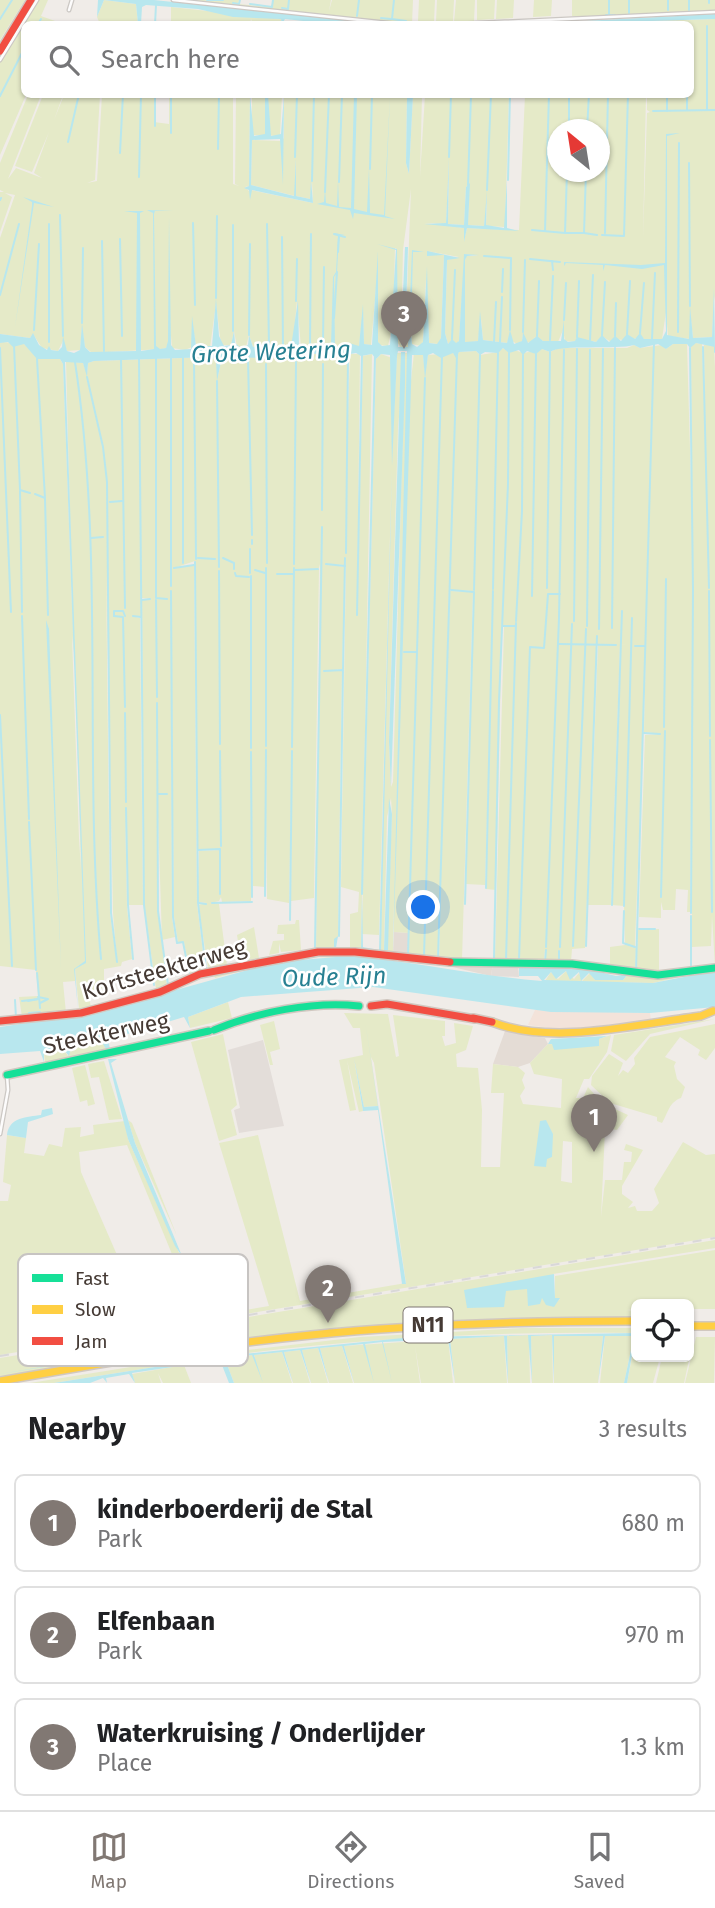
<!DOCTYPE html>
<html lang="en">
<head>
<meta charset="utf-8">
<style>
  body { margin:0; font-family:"Fira Sans",sans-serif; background:#f6f6f6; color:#202124 }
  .controls { position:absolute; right:21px; bottom:21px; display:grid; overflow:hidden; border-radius:10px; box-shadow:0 2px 5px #0004 }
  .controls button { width:63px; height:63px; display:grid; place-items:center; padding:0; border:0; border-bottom:2px solid #e0e0e0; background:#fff; color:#202124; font:35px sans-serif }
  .compass { position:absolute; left:547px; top:119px; width:63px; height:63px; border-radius:50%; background:#fff; box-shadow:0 2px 5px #0004; rotate:330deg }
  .you { position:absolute; left:424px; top:908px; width:24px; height:24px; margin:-18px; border:5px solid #fff; border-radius:50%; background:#1a73e8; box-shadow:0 0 0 10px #1a73e833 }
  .badge { display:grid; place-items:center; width:46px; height:46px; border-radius:50%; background:#817873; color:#fff; font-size:23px; font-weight:700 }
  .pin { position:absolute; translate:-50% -58px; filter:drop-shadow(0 2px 4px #0008) }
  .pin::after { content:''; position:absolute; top:37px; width:24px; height:21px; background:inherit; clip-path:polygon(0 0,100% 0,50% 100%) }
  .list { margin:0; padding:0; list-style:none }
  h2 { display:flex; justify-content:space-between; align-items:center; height:91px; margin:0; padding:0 28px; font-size:30px }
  h2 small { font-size:23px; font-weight:400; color:#757577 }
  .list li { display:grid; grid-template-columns:46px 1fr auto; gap:21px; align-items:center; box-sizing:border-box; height:98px; margin:0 14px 14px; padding:0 14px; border:2px solid #e0e0e0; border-radius:10px }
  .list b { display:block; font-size:26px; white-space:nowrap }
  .list p { margin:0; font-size:23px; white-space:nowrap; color:#757577 }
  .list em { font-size:23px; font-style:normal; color:#757577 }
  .icon { flex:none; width:38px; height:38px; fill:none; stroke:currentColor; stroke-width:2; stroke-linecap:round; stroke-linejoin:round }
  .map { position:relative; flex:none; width:715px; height:1383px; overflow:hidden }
  .search { position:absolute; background:#fff; box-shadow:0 2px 5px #0004; left:21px; right:21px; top:21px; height:77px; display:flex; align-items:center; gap:18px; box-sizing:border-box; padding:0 24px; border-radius:10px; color:#757577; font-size:26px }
  .sheet { height:427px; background:#fff }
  nav { display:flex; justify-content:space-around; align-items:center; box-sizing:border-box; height:98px; border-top:2px solid #e0e0e0; background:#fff; font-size:19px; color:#757577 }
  nav a { display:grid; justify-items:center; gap:4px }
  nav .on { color:#817873 }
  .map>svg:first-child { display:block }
</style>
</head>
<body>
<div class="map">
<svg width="715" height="1383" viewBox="0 0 715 1383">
  <rect width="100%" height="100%" fill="#f0ece8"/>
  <g fill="#e4dcd5">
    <polygon points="394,932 409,933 408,955 393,954"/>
    <polygon points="443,962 493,963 491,976 444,965"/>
    <polygon points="505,1031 545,1038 548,1044 530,1063 518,1067 493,1064"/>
  </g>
  <polygon fill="#f3e3da" points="535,1010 650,1013 651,1020 579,1028 549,1028 528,1025"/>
  <g fill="#e3ddd9">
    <polygon points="493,963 518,964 519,977 491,976"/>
    <polygon points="263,1040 284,1126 239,1133 234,1110 240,1108 228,1050"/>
  </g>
  <g fill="#e5eac8" fill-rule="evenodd">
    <polygon points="0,0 25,0 0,40"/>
    <polygon points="39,0 48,0 41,16 55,21 54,24 24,24 26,95 0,155 0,62"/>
    <polygon points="104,0 136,4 138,24 100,24 97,17"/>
    <polygon points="177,0 239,0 238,4 271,7 273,0 331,0 329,11 332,0 413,0 412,24"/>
    <path d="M 419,0 L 435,0 L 434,22 L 429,23 L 436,22 L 437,0 L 454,0 L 453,22 L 439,23 L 454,22 L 456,0 L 475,0 L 474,21 C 455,22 436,29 418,21 Z"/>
    <polygon points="477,0 495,0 494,19 477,20"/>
    <polygon points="497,0 514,0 513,18 496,19"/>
    <polygon points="534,0 552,0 551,16 533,17"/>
    <polygon points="572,0 715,0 715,10 583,17 572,16"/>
    <polygon points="171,7 281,19 282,24 253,24 251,19 250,24 237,24 235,21 234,24 171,24"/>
    <path d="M 715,19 L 715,301 L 714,296 L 712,337 L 693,338 L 690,311 L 690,339 L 668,336 L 666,312 L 662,339 L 644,339 L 641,336 L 634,339 L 628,335 L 623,340 L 614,339 L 611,342 L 602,336 L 596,342 C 585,339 576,343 565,341 L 563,330 L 558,342 L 543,341 L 535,337 L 533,341 L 527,343 L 523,333 L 522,341 L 517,344 L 512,341 L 510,334 L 507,343 L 483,340 L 481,319 L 478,341 L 467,343 L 464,341 L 465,260 L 466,256 L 478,256 L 465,254 L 459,341 L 456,344 L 452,340 L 448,344 L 445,333 L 447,260 L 459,257 L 427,251 L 444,255 L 441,338 L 438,344 L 429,343 L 426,279 L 423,342 L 421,346 L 412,344 L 410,308 L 408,347 L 401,348 L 396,340 L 397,249 L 395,248 L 393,324 L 388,346 L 379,345 L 378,342 L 378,265 L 371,345 L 364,344 L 363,313 L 359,346 L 340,348 L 323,344 L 319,347 L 301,348 L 297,300 L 293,344 L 288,348 L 268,348 L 268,344 L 253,347 L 249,335 L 246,347 L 237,347 L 234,331 L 231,345 L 221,345 L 216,303 L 210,348 L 196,346 L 193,327 L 192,347 L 185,350 L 172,348 L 171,336 L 166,348 L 162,349 L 92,353 L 85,347 L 82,327 L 80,350 L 67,351 L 63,341 L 58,351 L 42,348 L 33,334 L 30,338 L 0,334 L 0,238 L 15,195 L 5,193 L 12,197 L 0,232 L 0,192 L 4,192 L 0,190 L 0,163 L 28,95 L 41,95 L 8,179 L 16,168 L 42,178 L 34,173 L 49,132 L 32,172 L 15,166 L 43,95 L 63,95 L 54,120 L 64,95 L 100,95 L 95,180 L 87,183 L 97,181 L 102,95 L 154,95 L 154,122 L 169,124 L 169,95 L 233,94 L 233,184 L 239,186 L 235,184 L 236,95 L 250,95 L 249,186 L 245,187 L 251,193 L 251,190 L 313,203 L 312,181 L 310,199 L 296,196 L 296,158 L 295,196 L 251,185 L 252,140 L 281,141 L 284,138 L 284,95 L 407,95 L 406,163 L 409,174 L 413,95 L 422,95 L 420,177 L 425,95 L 509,95 L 505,227 L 486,226 L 487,196 L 484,226 L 468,225 L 469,184 L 466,187 L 464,225 L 448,224 L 449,161 L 446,224 L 424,223 L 465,228 L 464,241 L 467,228 L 519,230 L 525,95 L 646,94 L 643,238 L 647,113 L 650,112 L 647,110 L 647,95 L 690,94 L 690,24 L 648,24 L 651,21 ZM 558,130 L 600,130 L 600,172 L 558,172 ZM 411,189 L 405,345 L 401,338 L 403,250 Z"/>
    <polygon points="252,95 282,95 280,136 252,135"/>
    <path d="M 3,342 L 24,344 L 39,357 L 60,359 L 63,364 L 73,633 L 66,361 L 83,363 L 87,374 L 88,363 L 94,361 L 211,357 L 216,360 L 218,376 L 222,357 L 319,354 L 323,357 L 333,354 L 347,356 L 347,446 L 350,354 L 360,354 L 357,616 L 363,356 L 372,354 L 361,948 L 350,948 L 350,914 L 358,912 L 359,892 L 341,887 L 346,558 L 345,557 L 344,565 L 326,564 L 345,567 L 342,669 L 323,671 L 342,671 L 338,936 L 334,947 L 316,950 L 320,564 L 319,568 L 303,570 L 319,569 L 314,898 L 291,901 L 292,753 L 289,903 L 267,899 L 266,808 L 265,887 L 253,886 L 251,783 L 251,901 L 222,902 L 221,897 L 219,901 L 211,903 L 219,904 L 227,965 L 208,967 L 198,905 L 207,903 L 198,902 L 199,851 L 220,850 L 220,895 L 221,849 L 198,849 L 195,561 L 174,568 L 194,565 L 197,904 L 205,968 L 190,973 L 184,942 L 178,942 L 174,917 L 171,590 L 172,917 L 175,937 L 162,940 L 158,816 L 158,911 L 167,986 L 156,989 L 144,903 L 142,600 L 151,599 L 142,598 L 141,616 L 131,616 L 140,618 L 143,905 L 128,905 L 125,807 L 127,907 L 132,959 L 122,962 L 121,966 L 104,969 L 104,988 L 88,991 L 91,1008 L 79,1009 L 75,969 L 75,981 L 63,982 L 66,1013 L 22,1017 L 19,997 L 38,996 L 36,970 L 0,966 L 0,343 ZM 106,571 L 113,913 L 117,963 L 110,913 ZM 72,636 L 75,661 L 81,870 L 79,838 Z"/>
    <path d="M 696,343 L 702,344 L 705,425 L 704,345 L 714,345 L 715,368 L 715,966 L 712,916 L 711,946 L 692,947 L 692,723 L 690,912 L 687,912 L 688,890 L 676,889 L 675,910 L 663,910 L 661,902 L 661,918 L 639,917 L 645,735 L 661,734 L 644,732 L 646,641 L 645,645 L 636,645 L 646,646 L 636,917 L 635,946 L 630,946 L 636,947 L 635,970 L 610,968 L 610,947 L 625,945 L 624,906 L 612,905 L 621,645 L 627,644 L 620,645 L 611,905 L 588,905 L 598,645 L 616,644 L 597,644 L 585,948 L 572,949 L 571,962 L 560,959 L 559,950 L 558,960 L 546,961 L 545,949 L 544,962 L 495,958 L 504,627 L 516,626 L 502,625 L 496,890 L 486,889 L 491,680 L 485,885 L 466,884 L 474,584 L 473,591 L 450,590 L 450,586 L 449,591 L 445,753 L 450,591 L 473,592 L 462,960 L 439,959 L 440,926 L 437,958 L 408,955 L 409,933 L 394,932 L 394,904 L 393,953 L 394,954 L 380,953 L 392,464 L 379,935 L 362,934 L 362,925 L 376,359 L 381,354 L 392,358 L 392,451 L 397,353 L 408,353 L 402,612 L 409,399 L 414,353 L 423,355 L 425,373 L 428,355 L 453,353 L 456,356 L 459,352 L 476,351 L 480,355 L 498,352 L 503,348 L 509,352 L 514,350 L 524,353 L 542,349 L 550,352 L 558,348 L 627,348 L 634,345 L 640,348 L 662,345 L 666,349 L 673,344 L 687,344 L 692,519 L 691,345 ZM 405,353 L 393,782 L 391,787 L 389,742 L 398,427 ZM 391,798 L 392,814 L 387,950 L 384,949 L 387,817 Z"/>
    <polygon points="296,920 299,920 301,950 281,952 279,943 279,953 269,955 273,941 284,940 284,934 277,934 278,925 295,924"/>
    <polygon points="254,927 259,958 241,961 237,935"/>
    <polygon points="659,929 659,973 636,970 638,930"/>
    <polygon points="313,953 352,953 415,961 317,957 268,964 215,978 213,972"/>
    <polygon points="715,969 653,983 545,981 551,972 558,979 566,971 574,979 579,973 582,981 590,973 595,980 623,980 628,974 651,978 651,975"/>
    <polygon points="228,1002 232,1018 190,1028 188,1017"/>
    <path d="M 344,1013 L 388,1014 L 396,1057 L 399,1056 L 393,1015 L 445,1021 L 445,1036 L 442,1036 L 445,1046 L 456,1043 L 454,1023 L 473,1026 L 466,1050 L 456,1054 L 457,1067 L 478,1068 L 482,1110 L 481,1167 L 500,1167 L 504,1093 L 491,1093 L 493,1064 L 518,1067 L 525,1073 L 522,1080 L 525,1088 L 520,1096 L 523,1104 L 561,1108 L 562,1079 L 534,1074 L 530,1063 L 548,1044 L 598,1046 L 599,1039 L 611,1035 L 607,1052 L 589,1079 L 584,1079 L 576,1098 L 583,1098 L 588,1087 L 602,1103 L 628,1115 L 617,1130 L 594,1126 L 605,1130 L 601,1217 L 605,1180 L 622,1180 L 624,1162 L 631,1162 L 632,1152 L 624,1150 L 626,1144 L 643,1150 L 622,1186 L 622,1194 L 633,1202 L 628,1208 L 635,1206 L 637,1211 L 652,1211 L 659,1203 L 654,1189 L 683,1142 L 706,1155 L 715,1154 L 715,1237 L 209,1320 L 209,1316 L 269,1306 L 219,1143 L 258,1135 L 300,1301 L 406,1283 L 374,1063 L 371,1057 L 378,1106 L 364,1107 L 354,1059 L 363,1111 L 359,1112 L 347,1060 L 356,1110 L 350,1111 L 339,1060 L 363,1055 L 360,1028 L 353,1028 ZM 563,1141 L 572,1142 L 572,1183 L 561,1181 Z"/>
    <polygon points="715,1019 650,1034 626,1061 611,1051 614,1035"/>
    <polygon points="274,1021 280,1049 270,1052 273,1065 270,1065 260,1025"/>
    <path d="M 715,1024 L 715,1048 L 706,1060 L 698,1055 L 700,1050 L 680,1037 L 665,1057 L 676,1062 L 674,1066 L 677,1079 L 685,1087 L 681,1098 C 669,1102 668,1113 662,1123 L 657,1121 L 657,1117 L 610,1103 L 591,1085 L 592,1076 L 609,1054 L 623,1063 L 618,1076 L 623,1070 L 628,1073 L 635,1064 L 634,1058 L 650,1037 Z"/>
    <polygon points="223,1034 237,1105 231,1110 237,1135 219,1141 191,1042"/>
    <polygon points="102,1042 106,1045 105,1051 45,1062 44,1053 64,1050 68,1056 71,1048"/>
    <polygon points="104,1061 122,1119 109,1120 99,1077 91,1078 88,1064"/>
    <polygon points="85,1065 95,1104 88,1106 87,1100 80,1102 72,1068"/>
    <polygon points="128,1120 132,1123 177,1236 135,1143"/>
    <polygon points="125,1121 128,1139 180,1255 174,1259 127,1145 79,1152 81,1172 90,1193 148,1326 205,1316 206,1320 0,1355 0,1201 8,1201 11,1185 3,1182 7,1135 26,1138 24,1153 44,1156 49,1144 62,1147 65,1128 81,1127 80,1137 94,1134 93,1125"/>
    <polygon points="715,1240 715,1248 553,1274 554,1304 560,1299 555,1298 555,1276 715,1250 715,1309 689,1309 689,1304 636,1304 636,1309 627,1310 636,1311 636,1319 359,1328 0,1379 0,1358"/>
    <path d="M 522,1328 L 636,1328 L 636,1333 C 498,1331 361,1338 223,1356 L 221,1353 L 360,1337 Z"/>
    <polygon points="529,1335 530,1383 508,1383 507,1336"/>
    <polygon points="552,1335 553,1383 532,1383 531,1336"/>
    <polygon points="554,1335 603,1336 598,1383 554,1383"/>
    <polygon points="504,1336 507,1383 455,1383 450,1339"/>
    <polygon points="605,1336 634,1336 624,1383 600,1383"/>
    <polygon points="636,1336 636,1357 660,1357 653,1383 627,1383"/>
    <polygon points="689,1336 694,1337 684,1383 656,1383 662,1357 689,1357"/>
    <polygon points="696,1337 715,1337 714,1383 685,1383"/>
    <polygon points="448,1339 453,1383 421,1383 415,1346 420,1383 354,1383 344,1346"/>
    <polygon points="342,1346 353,1383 329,1383 320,1348"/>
    <polygon points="318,1348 328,1383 311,1383 302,1350"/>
    <polygon points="300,1350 310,1383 293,1383 284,1352"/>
    <polygon points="282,1352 292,1383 234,1383 225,1359 252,1355 255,1358 254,1355"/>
    <polygon points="219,1353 218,1357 54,1383 30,1383"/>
    <polygon points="184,1365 191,1383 163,1383 158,1373 161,1383 135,1383 132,1374"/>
  </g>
  <g fill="#b8e7ee">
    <polygon points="98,0 154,0 383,24 331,24 285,19 282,24 281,19 233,17 198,9 146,5 142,7 141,24 138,24 136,4 104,0 97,17"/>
    <polygon points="715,14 715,19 651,21 648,24 644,22 528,24"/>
    <polygon points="265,95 268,95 271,136 281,134 284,95 283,185 280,139 252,140 251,185 294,196 296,158 296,196 310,199 311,180 313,203 252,190 250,200 249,190 244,188 249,186 250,95 254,136 265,134"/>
    <polygon points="354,95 357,95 354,209 367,212 369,168 370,213 384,215 390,95 385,216 395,219 354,213 353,219 350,210 317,204 324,202 325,189 326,203 337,206 338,181 339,207 351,208"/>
    <polygon points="407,95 413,95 409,174 406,163"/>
    <path d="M 680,133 L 667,136 L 667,335 L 689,339 L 690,306 L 693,338 L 712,337 L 714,288 L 715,347 L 696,343 L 690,348 L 687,344 L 673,344 L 666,349 L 658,344 L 640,348 L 634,345 C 617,350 560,344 550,352 L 542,349 L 536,354 L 527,351 L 523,355 L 519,350 L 509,353 L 503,348 L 498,353 L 485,352 L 480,355 L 476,351 L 459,352 L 456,358 L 453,353 L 441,358 L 433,353 L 428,355 L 425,379 L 423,355 L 412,355 L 393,954 L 407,351 L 398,351 L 397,356 L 392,466 L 390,355 L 381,354 L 376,359 L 372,354 L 361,356 L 356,353 L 350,354 L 350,358 L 343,354 L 323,357 L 319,354 L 285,353 L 266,358 L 222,357 L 217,381 L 216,360 L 211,357 L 94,361 L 88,363 L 87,377 L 83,363 L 65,362 L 86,961 L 86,963 L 75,969 L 78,1009 L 74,969 L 85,961 L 63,364 L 60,359 L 37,359 L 24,344 L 13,347 L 8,342 L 0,343 L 0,334 L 30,338 L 33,333 L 39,345 L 47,350 L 49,346 L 51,350 L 58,351 L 62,347 L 63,336 L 67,351 L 74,353 L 80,350 L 82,323 L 85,347 L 90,352 L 136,351 L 137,213 L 124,211 L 144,211 L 140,213 L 141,351 L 154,349 L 153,213 L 147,210 L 173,211 L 155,211 L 154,214 L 156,346 L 160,349 L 166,348 L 168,341 L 169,217 L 171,345 L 175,350 L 191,349 L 192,316 L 196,346 L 212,346 L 216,298 L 219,336 L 224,346 L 231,345 L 234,331 L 235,343 L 241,348 L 248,345 L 249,335 L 253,347 L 268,343 L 268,348 L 291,347 L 298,300 L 299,346 L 319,347 L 323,343 L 331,346 L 333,277 L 336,272 L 338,236 L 334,233 L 345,235 L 339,235 L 337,273 L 334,277 L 335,347 L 345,347 L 349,343 L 359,346 L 363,304 L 364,344 L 372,345 L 378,251 L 378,342 L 382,346 L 390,345 L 396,250 L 377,244 L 397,249 L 398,347 L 408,347 L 412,250 L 424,252 L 413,252 L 411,334 L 412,344 L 417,347 L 423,342 L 427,266 L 429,343 L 437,344 L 441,338 L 444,255 L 427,256 L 427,251 L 460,258 L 447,260 L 445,333 L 448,344 L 452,339 L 456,343 L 459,341 L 464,254 L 479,255 L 467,256 L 465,260 L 465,342 L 478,341 L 480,311 L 483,340 L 507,343 L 510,330 L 514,344 L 522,341 L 523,332 L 528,343 L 537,336 L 543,341 L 561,341 L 564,320 L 564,339 L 568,342 L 575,341 L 577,337 L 596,342 L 602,335 L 609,342 L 615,336 L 621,341 L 627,334 L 635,339 L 640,333 L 644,339 L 662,339 L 666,331 L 664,265 L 642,269 L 605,265 L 603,271 L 603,265 L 566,263 L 564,266 L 564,262 L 641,265 L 665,263 L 666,134 Z"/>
    <polygon points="449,157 448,224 464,225 466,187 470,183 468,225 484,226 487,190 486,225 504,228 507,179 507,228 519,231 467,228 464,242 464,228 424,224 446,223"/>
    <polygon points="23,197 54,207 34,203 15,327 32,206 32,202"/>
    <polygon points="405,247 408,247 405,346 401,345 401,338"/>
    <polygon points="401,352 405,352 405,383 391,787 389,742"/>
    <polygon points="392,468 381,952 320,950 334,947 334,939 338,936 336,948 361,948 362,894 363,947 379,950"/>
    <polygon points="46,620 49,629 61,968"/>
    <polygon points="389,798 392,814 388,950 384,950"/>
    <path d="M 348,956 C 413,961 476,976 542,981 L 538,976 L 519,976 L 519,966 L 579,967 L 616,976 L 628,974 L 623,980 L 595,980 L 589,973 L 581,981 L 579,972 L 570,980 L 566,971 L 556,979 L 551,972 L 544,980 L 653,983 L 715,971 L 715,1007 L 650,1013 L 551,1012 L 373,987 L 241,997 L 188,1017 L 190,1028 L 184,1017 L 108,1040 L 110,1049 L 132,1044 L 107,1051 L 102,1042 L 71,1048 L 69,1056 L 64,1050 L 44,1053 L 44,1062 L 40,1051 L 0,1054 L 0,1027 L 93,1013 L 277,962 Z"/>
    <polygon points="365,1021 406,1284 402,1284 378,1110 363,1111 354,1058 364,1107 378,1106"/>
    <polygon points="607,1036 599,1039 599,1046 554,1050 552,1044 548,1044 551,1039"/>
    <polygon points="108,1059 117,1059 111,1063 135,1143 182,1256 175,1246 128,1139"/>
    <path d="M 52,1108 L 53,1114 L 28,1122 L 26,1138 L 7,1135 C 9,1117 27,1117 41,1115 L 42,1110 Z"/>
    <polygon points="546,1120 553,1134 552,1157 547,1159 546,1167 534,1166 540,1121"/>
    <polygon points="192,1261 209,1323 223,1356 413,1337 636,1333 627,1383 624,1383 634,1336 605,1336 598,1383 603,1336 554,1336 554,1383 552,1335 531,1336 532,1383 528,1335 507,1336 508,1383 504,1336 450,1339 455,1383 448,1339 383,1342 392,1383 382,1342 365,1344 374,1383 363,1344 344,1346 354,1383 342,1346 320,1348 329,1383 318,1348 302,1350 311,1383 300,1350 284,1352 293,1383 282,1352 254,1355 263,1383 252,1355 225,1359 234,1383 229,1383 220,1360 132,1373 135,1383 129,1374 106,1378 107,1383 103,1378 90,1383 54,1383 218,1357 214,1340 0,1374 212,1338 188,1271"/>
    <polygon points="554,1274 555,1298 560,1298 554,1307 546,1305 542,1298 540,1304 528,1306 527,1289 506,1291 504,1307 467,1308 464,1290"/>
  </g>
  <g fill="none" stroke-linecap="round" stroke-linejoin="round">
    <g stroke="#b8e7ee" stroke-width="2">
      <polyline points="207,0 223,0"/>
      <polyline points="394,0 392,19 406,21"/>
      <polyline points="689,0 689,10"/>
      <polyline points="709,0 709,3"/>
      <polyline points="233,3 239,4 240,0"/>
      <polyline points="250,4 272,7 273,0"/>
      <polyline points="282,8 288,9 289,0"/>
      <polyline points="668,10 668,0"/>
      <polyline points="629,13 629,0"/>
      <polyline points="606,15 615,15"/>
      <polyline points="609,15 609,0"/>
      <polyline points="357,16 359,0"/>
      <polyline points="381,18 391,19"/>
      <polyline points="0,19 12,0"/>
      <polyline points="38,24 41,19"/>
      <polyline points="155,24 156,5"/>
      <polyline points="219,24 219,23"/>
      <polyline points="707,26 707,110"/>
      <polyline points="0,96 24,49"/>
      <polyline points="687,110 687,94"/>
      <polyline points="653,111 715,110"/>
      <polyline points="667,111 667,94"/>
      <polyline points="155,126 155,94"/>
      <polyline points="569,130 569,94"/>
      <polyline points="587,130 589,94"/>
      <polyline points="171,133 171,94"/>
      <polyline points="68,142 79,94"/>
      <polyline points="218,149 219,94"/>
      <polyline points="120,153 123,94"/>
      <polyline points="295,157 297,94"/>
      <polyline points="449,157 451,94"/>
      <polyline points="689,163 690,306"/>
      <polyline points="370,169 372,94"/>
      <polyline points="139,177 141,94"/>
      <polyline points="508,180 510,94"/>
      <polyline points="312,181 314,94"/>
      <polyline points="339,182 342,94"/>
      <polyline points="468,185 471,95"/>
      <polyline points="487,190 491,94"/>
      <polyline points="325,192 329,94"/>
      <polyline points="0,200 1,198"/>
      <polyline points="60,215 63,336"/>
      <polyline points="193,223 195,305"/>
      <polyline points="49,224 49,342"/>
      <polyline points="267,224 269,346"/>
      <polyline points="532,230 565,233 567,172"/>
      <polyline points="545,231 549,94"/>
      <polyline points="565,233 584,233 586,172"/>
      <polyline points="584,233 597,235"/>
      <polyline points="605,233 608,94"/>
      <polyline points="334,234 345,237"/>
      <polyline points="602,235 624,236 628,94"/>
      <polyline points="282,237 283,348"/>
      <polyline points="120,239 122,336"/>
      <polyline points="102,241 104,351"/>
      <polyline points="338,252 339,237"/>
      <polyline points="484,256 511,258 510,330"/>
      <polyline points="530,259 560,262"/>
      <polyline points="552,261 553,270"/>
      <polyline points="502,292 503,269"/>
      <polyline points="0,295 19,224"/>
      <polyline points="216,298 217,216"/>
      <polyline points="296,301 297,259"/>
      <polyline points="334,318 337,272"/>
      <polyline points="564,320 566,283"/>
      <polyline points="82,323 83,248"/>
      <polyline points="34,330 39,244"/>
      <polyline points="233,331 233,225"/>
      <polyline points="523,332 525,260"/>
      <polyline points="678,332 679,143"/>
      <polyline points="640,333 644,283"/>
      <polyline points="627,334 630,281"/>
      <polyline points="249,335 250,244"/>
      <polyline points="602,335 605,282"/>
      <polyline points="537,336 539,281"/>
      <polyline points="615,336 616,303"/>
      <polyline points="577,337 579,281"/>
      <polyline points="452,339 455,270"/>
      <polyline points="652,339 655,273"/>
      <polyline points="550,340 553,276"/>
      <polyline points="590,340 593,275"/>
      <polyline points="494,342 496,302"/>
      <polyline points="500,342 502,297"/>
      <polyline points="323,343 324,267"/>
      <polyline points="14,345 20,490 30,493"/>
      <polyline points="310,347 311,234"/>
      <polyline points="703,347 709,588"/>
      <polyline points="715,347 715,352"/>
      <polyline points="0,348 11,612"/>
      <polyline points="690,348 693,590 691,913"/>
      <polyline points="156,358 156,598 167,599"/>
      <polyline points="248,358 252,535"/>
      <polyline points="121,359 125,608"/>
      <polyline points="139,359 144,905 154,985"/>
      <polyline points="194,359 196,559"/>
      <path d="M 75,362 C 105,559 83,761 101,959"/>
      <polyline points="266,364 267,563"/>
      <polyline points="87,377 103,447 107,482 111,913 117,962"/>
      <polyline points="217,381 219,567"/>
      <polyline points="20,491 22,612"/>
      <polyline points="35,494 45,498 37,359"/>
      <polyline points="45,499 48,615"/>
      <polyline points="110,502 122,501"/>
      <polyline points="322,510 323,364"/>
      <polyline points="91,538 103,537"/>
      <polyline points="252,540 252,544"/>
      <polyline points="250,549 250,573"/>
      <polyline points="346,553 348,358"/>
      <polyline points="198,558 215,559"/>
      <polyline points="223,558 234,563 234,569"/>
      <polyline points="195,562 198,903 206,969"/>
      <polyline points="183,563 183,358"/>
      <polyline points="294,564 296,362"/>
      <polyline points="326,564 345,566"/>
      <polyline points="174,568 194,565"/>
      <polyline points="266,568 266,746"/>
      <polyline points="255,570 265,573"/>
      <polyline points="295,570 318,569"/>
      <polyline points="219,571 220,744"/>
      <polyline points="235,573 236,576 249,577"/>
      <polyline points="277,574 293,574"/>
      <polyline points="251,576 251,748"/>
      <polyline points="171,586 171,356"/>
      <polyline points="547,588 550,352"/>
      <polyline points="493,589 498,353"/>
      <polyline points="451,590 474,592 465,904"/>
      <polyline points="474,590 480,355"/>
      <polyline points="171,591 173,917 177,943 183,942 189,972"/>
      <polyline points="709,591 710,736"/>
      <polyline points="532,596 536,354"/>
      <polyline points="142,600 150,599"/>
      <polyline points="156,600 157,697"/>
      <polyline points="357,615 362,354"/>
      <polyline points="22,616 29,819"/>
      <polyline points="114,616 123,617 125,707"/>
      <polyline points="114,616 114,611 123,611 125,616"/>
      <polyline points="133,616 141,617"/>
      <polyline points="516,621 522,511 523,355"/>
      <polyline points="574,621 577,349"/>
      <polyline points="503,626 515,626"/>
      <polyline points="587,626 590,350"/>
      <polyline points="612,628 615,348"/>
      <polyline points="599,629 603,349"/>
      <polyline points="559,644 616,645"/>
      <polyline points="635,646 645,646"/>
      <polyline points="404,652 417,652 425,378"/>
      <polyline points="343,669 345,558"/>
      <polyline points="324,671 343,670 339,936"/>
      <polyline points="157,703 158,911 168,985"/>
      <polyline points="125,713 126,802"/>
      <polyline points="0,715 12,966"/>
      <polyline points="664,727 666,579"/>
      <polyline points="644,733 660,734"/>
      <polyline points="710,740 712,912"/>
      <polyline points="292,747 294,568"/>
      <polyline points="220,751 221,846"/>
      <polyline points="251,752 252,897"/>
      <polyline points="158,794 167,794"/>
      <polyline points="126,808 128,905 133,959"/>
      <polyline points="29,822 36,970"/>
      <polyline points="198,850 220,849 220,894"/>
      <polyline points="486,888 493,591"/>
      <polyline points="362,894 375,357"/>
      <polyline points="265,896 266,750"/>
      <polyline points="661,897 665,731"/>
      <polyline points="199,903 206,904"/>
      <polyline points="212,903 252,902"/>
      <polyline points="612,905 622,611"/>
      <polyline points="624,906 632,618"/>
      <polyline points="624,911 623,943 635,947"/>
      <polyline points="691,916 691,968"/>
      <polyline points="290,920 292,751"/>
      <polyline points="639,929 655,929"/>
      <polyline points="573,946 586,629"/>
      <polyline points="586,946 597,636"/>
      <polyline points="315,947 322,527"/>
      <polyline points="546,947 559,618 564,350"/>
      <polyline points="560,947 572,624"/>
      <polyline points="559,951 559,961"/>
      <polyline points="398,954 414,956"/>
      <polyline points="408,955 417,652"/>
      <polyline points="424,956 442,356"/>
      <polyline points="438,958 457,354"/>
      <polyline points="494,959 499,701 508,484 509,353"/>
      <polyline points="506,959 516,623"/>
      <polyline points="519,960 530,647 544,648 548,594 560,594"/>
      <polyline points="545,962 546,950"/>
      <polyline points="636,970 654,343"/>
      <polyline points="37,973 40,1008"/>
      <polyline points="38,997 48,999 40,1003"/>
      <polyline points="15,1000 16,1018"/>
      <polyline points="22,1001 39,999"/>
      <polyline points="28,1001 38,999"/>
      <polyline points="29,1017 29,1013 40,1012"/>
    </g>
    <g stroke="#ccc8c4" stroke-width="5">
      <g id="street">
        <polyline points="173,0 397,24"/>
        <polyline points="69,10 72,0"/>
        <polyline points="457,24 715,12"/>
        <polyline points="0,60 37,0"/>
        <polyline points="0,1134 8,1090 7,1075"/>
      </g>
    </g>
    <g stroke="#d1c8c0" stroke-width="10">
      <g id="fast">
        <polyline points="450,962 572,964 658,975 715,968"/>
        <path d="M 214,1030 C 257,1012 313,1001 359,1006"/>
        <polyline points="7,1075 209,1031"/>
      </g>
    </g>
    <g stroke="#d1c8c0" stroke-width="10">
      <g id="slow">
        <path d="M 492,1022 C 553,1046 637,1024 701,1016 L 713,1011"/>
        <polyline points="689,1326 715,1326"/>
        <path d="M 0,1381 C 103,1363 207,1345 311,1335 C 419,1324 528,1321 636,1321"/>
      </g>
    </g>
    <g stroke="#d1c8c0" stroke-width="10">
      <g id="jam">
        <polyline points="0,51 31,0"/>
        <polyline points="371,1006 387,1004 475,1019"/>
        <polyline points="473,1018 492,1022"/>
        <polyline points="0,1021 81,1013 160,992 200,974 318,952 355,952 450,962"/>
      </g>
    </g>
    <use href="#street" stroke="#fdfcfc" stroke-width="2.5"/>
    <use href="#fast" stroke="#16e098" stroke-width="7"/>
    <use href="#slow" stroke="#ffcf43" stroke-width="7"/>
    <use href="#jam" stroke="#f24e42" stroke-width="7"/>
    <polyline stroke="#d9d8d8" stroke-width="2" stroke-dasharray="9 9" stroke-linecap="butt" points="0,1356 715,1238"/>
  </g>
  <g text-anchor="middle" stroke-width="5" stroke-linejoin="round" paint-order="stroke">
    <rect fill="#fff" stroke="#7d7571" stroke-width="2" x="403.5" y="1307.5" width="49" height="35" rx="5"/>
    <g font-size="21" font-weight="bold" fill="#453a34">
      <text x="428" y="1332">N11</text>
    </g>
    <g font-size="23" fill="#453a34" stroke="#fff">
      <text transform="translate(164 969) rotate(-16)" y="8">Kortsteekterweg</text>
      <text transform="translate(106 1033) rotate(-12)" y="8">Steekterweg</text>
    </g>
    <g font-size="24" font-style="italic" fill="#278092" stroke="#fff">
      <text transform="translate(271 352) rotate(-2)" y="8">Grote Wetering</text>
      <text transform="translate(334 977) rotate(-2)" y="8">Oude Rijn</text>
    </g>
  </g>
  <rect x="18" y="1254" width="230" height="112" rx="10" fill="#fff" stroke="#c7c4c2" stroke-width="2"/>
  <rect x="32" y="1274" width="31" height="8" fill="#16e098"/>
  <rect x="32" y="1305" width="31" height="9" fill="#ffcf43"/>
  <rect x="32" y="1337" width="31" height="8" fill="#f24e42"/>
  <g font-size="19" fill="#453a34">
    <text x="75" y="1285">Fast</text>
    <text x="75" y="1316">Slow</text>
    <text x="75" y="1348">Jam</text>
  </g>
</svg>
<div class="controls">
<button><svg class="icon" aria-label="locate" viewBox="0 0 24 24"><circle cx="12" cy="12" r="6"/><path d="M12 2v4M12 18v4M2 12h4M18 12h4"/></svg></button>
</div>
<svg class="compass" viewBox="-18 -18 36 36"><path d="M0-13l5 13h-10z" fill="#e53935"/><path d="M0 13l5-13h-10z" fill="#757577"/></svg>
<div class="you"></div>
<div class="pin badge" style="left:594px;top:1152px">1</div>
<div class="pin badge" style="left:328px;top:1323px">2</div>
<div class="pin badge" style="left:404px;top:349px">3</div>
<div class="search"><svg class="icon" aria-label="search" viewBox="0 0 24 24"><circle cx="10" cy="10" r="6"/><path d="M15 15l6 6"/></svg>Search here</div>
</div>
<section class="sheet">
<h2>Nearby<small>3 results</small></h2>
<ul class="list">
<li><span class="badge">1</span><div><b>kinderboerderij de Stal</b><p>Park</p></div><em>680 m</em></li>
<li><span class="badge">2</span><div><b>Elfenbaan</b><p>Park</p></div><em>970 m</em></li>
<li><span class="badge">3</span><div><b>Waterkruising / Onderlijder</b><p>Place</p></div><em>1.3 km</em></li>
</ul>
</section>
<nav>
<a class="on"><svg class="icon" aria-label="map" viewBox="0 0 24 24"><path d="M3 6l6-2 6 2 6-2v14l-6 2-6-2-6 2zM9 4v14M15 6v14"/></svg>Map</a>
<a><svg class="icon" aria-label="directions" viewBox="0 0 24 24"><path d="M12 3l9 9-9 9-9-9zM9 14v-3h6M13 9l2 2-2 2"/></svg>Directions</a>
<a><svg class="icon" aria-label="saved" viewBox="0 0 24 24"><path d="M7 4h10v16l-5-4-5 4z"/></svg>Saved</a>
</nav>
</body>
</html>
